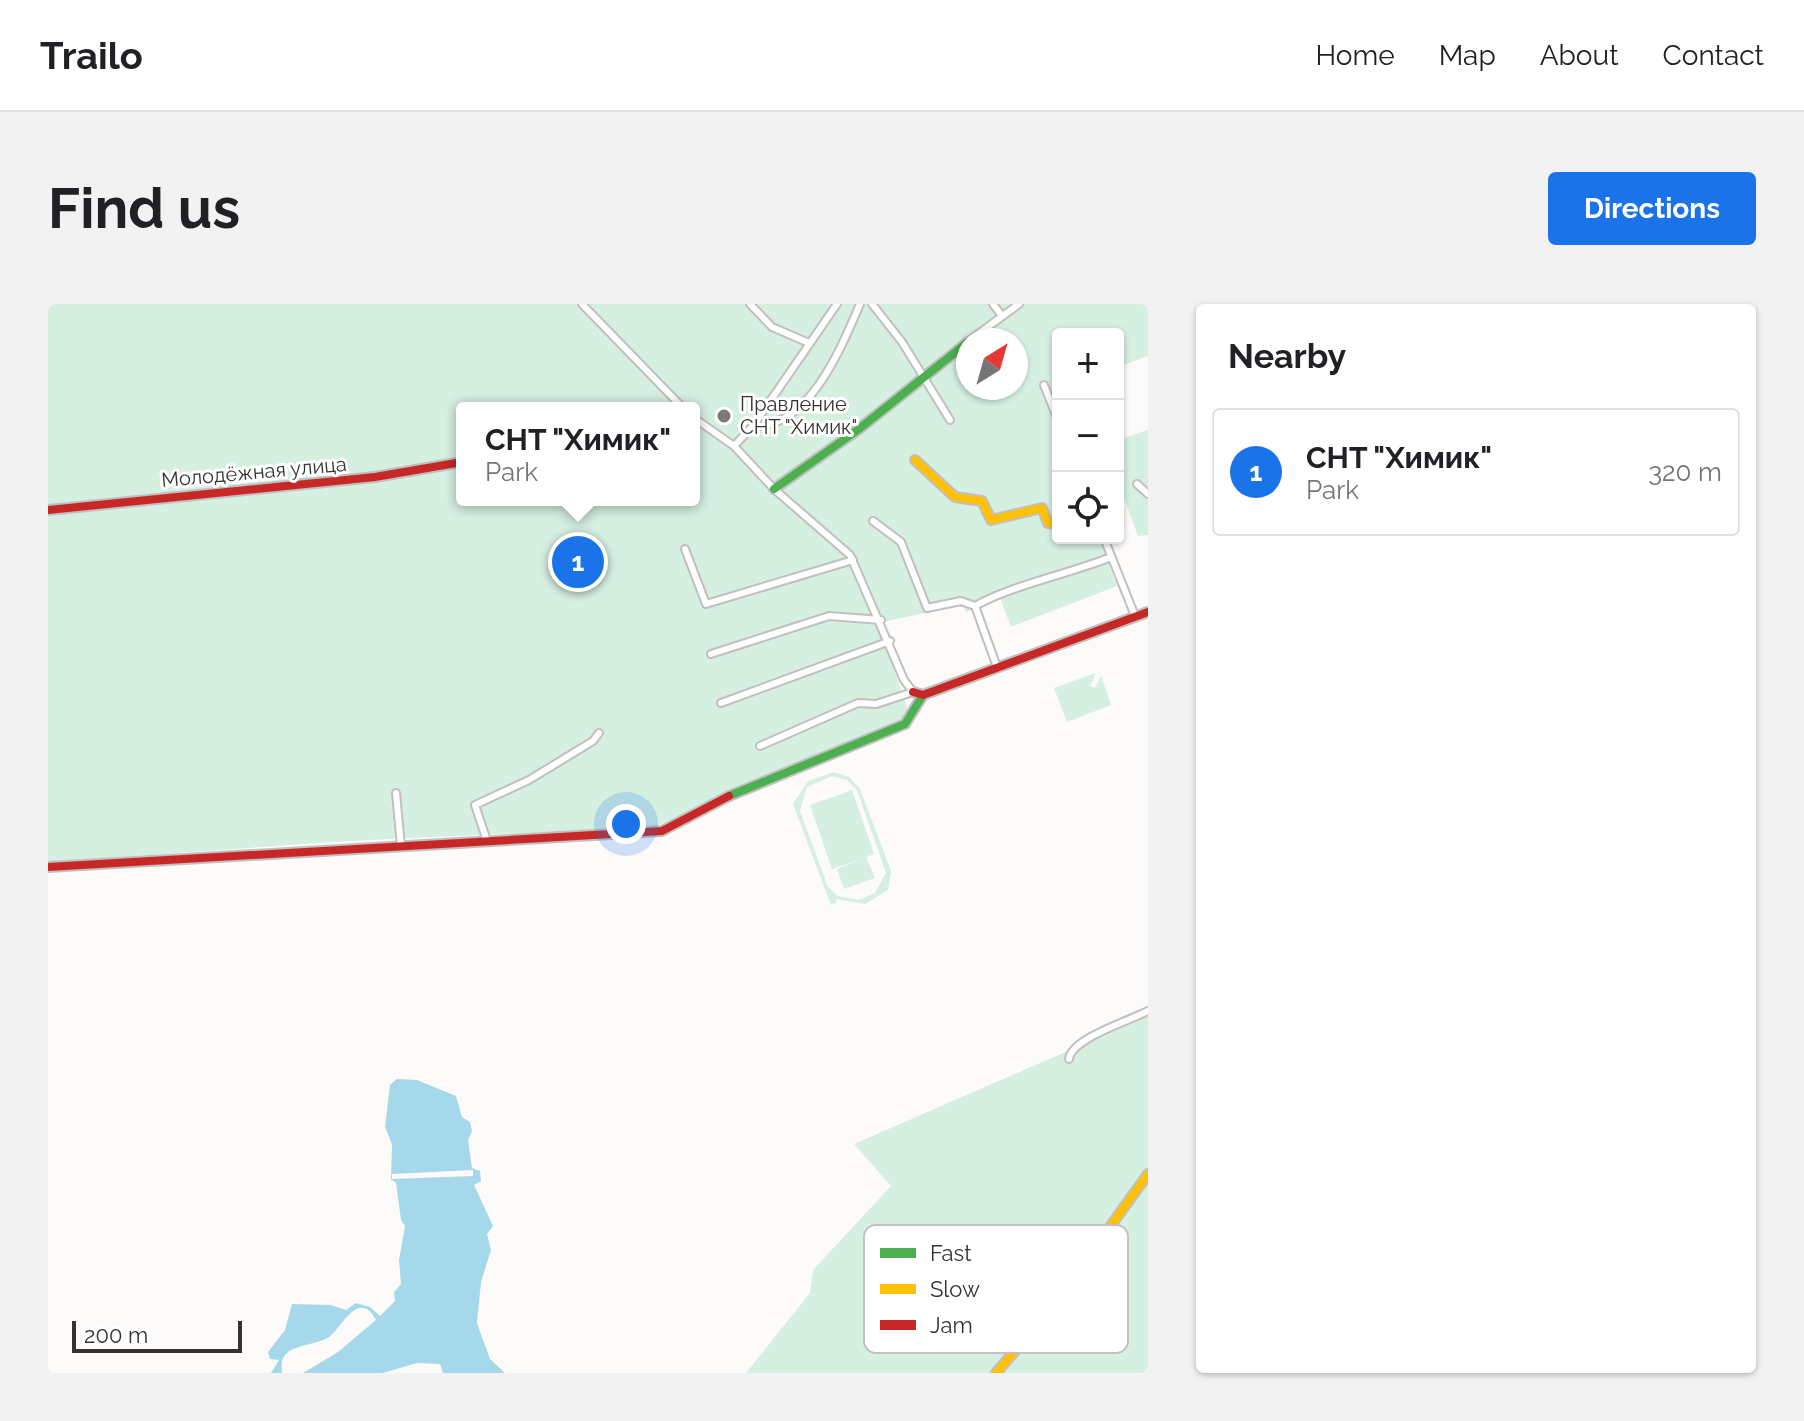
<!DOCTYPE html>
<html lang="en">
<head>
<meta charset="utf-8">
<style>
  body { margin:0; font-family:Raleway,sans-serif; background:#f2f2f2; color:#202124 }
  .controls { position:absolute; right:24px; top:24px; display:grid; overflow:hidden; border-radius:8px; box-shadow:0 2px 6px #0004 }
  .controls button { width:72px; height:72px; display:grid; place-items:center; padding:0; border:0; border-bottom:2px solid #e0e0e0; background:#fff; color:#202124; font:40px sans-serif }
  .compass { position:absolute; left:908px; top:24px; width:72px; height:72px; border-radius:50%; background:#fff; box-shadow:0 2px 6px #0004; rotate:37deg }
  .scale { position:absolute; left:24px; bottom:20px; width:170px; box-sizing:border-box; padding-left:8px; border:4px solid #363230; border-top:0; font-size:22px; line-height:28px; white-space:nowrap; color:#363230; -webkit-text-stroke:6px #fff; paint-order:stroke }
  .you { position:absolute; left:578px; top:520px; width:28px; height:28px; margin:-20px; border:6px solid #fff; border-radius:50%; background:#1a73e8; box-shadow:0 0 0 12px #1a73e833 }
  .badge { display:grid; place-items:center; width:52px; height:52px; border-radius:50%; background:#1a73e8; color:#fff; font-size:26px; font-weight:700 }
  .pin { position:absolute; translate:-50% -50%; border:4px solid #fff; box-shadow:0 2px 8px #0006 }
  .popup { position:absolute; left:408px; top:98px; width:244px; height:104px; box-sizing:border-box; display:grid; place-content:center; border-radius:8px; background:#fff; filter:drop-shadow(0 2px 6px #0005); font-size:26px; white-space:nowrap; color:#757577 }
  .popup b { font-size:30px; color:#202124 }
  .popup::after { content:''; position:absolute; left:50%; top:100%; margin-left:-16px; border:16px solid transparent; border-top-color:#fff }
  .list { margin:0; padding:0; list-style:none }
  h2 { display:flex; justify-content:space-between; align-items:center; height:104px; margin:0; padding:0 32px; font-size:34px }
  h2 small { font-size:26px; font-weight:400; color:#757577 }
  .list li { display:grid; grid-template-columns:52px 1fr auto; gap:24px; align-items:center; box-sizing:border-box; height:128px; margin:0 16px 16px; padding:0 16px; border:2px solid #e0e0e0; border-radius:8px }
  .list b { display:block; font-size:30px; white-space:nowrap }
  .list p { margin:0; font-size:26px; white-space:nowrap; color:#757577 }
  .list em { font-size:26px; font-style:normal; color:#757577 }
  .icon { flex:none; width:44px; height:44px; fill:none; stroke:currentColor; stroke-width:2; stroke-linecap:round; stroke-linejoin:round }
  .map { position:relative; flex:none; width:1100px; height:1069px; overflow:hidden; border-radius:8px }
  header { display:flex; align-items:center; gap:48px; box-sizing:border-box; height:112px; padding:0 40px; background:#fff; border-bottom:2px solid #e0e0e0 }
  header strong { font-size:38px }
  nav { display:flex; gap:44px; margin-inline-start:auto; font-size:28px }
  .intro { display:flex; align-items:center; justify-content:space-between; box-sizing:border-box; height:192px; padding:0 48px }
  h1 { margin:0; font-size:56px }
  .button { padding:20px 36px; border-radius:8px; background:#1a73e8; color:#fff; font-size:28px; font-weight:700 }
  main { display:flex; gap:48px; padding:0 48px }
  aside { flex:1; background:#fff; border-radius:8px; box-shadow:0 2px 6px #0004 }
  .map>svg:first-child { display:block }
</style>
</head>
<body>
<header>
<strong>Trailo</strong>
<nav><a>Home</a><a>Map</a><a>About</a><a>Contact</a></nav>
</header>
<div class="intro"><h1>Find us</h1><a class="button">Directions</a></div>
<main>
<div class="map">
<svg width="1100" height="1069" viewBox="0 0 1100 1069">
  <rect width="100%" height="100%" fill="#fdfbf9"/>
  <g fill="#d5efe1" fill-rule="evenodd">
    <path d="M 0,0 L 1100,0 L 1100,52 L 1070,63 L 1070,30 L 1010,30 L 1010,234 L 1051,234 L 1069,282 L 963,323 L 952,294 L 918,308 L 915,301 L 830,319 L 861,409 L 854,415 L 606,523 L 300,537 L 0,558 ZM 920,36 L 968,36 L 968,84 L 920,84 ZM 414,104 L 646,104 L 646,196 L 414,196 Z"/>
    <polygon points="1100,126 1100,231 1090,232 1070,178 1070,136"/>
    <polygon points="1048,369 1042,382 1047,384 1053,372 1063,401 1019,418 1006,384"/>
    <path d="M 786,468 L 801,473 L 812,485 L 843,567 L 840,586 L 817,600 L 788,595 L 788,599 L 783,601 L 745,500 L 760,477 ZM 784,472 L 799,476 L 809,486 L 838,569 L 827,589 L 810,596 L 790,592 L 780,583 L 752,507 L 759,483 Z"/>
    <polygon points="804,486 826,550 818,553 827,574 796,585 789,565 814,555 784,565 762,501"/>
    <polygon points="1100,712 1100,1069 698,1069 762,989 765,966 843,882 806,840"/>
  </g>
  <path fill="#a5d8eb" d="M 349,775 L 369,776 L 408,792 L 414,813 L 422,818 L 424,827 L 420,836 L 424,864 L 432,867 L 433,877 L 426,881 L 445,922 L 439,930 L 443,946 L 433,978 L 429,1019 L 442,1055 L 457,1069 L 395,1069 L 392,1060 L 369,1059 L 335,1069 L 255,1069 L 290,1048 L 328,1016 C 311,983 292,1026 281,1033 C 261,1045 229,1038 234,1069 L 223,1069 L 231,1056 L 222,1055 L 220,1048 L 237,1026 L 244,1000 L 283,1001 L 298,1006 L 308,999 L 322,1003 L 332,1012 L 347,997 L 346,988 L 353,980 L 351,956 L 357,922 L 353,916 L 348,879 L 343,875 L 344,840 L 337,823 L 342,781 Z"/>
  <polygon fill="#fdfbf9" points="425,866 425,872 344,875 344,870"/>
  <g fill="none" stroke-linecap="round" stroke-linejoin="round">
    <g stroke="#c2c0be" stroke-width="10">
      <g id="street">
        <polyline points="534,0 635,104"/>
        <polyline points="702,0 724,23 761,39"/>
        <polyline points="824,0 854,38 902,116"/>
        <polyline points="945,0 954,12"/>
        <polyline points="922,36 971,0"/>
        <polyline points="996,81 1010,116"/>
        <polyline points="646,114 686,142 726,185 802,251 856,376 865,388 828,400 810,399 712,442"/>
        <path d="M 705,122 C 761,125 794,42 812,0"/>
        <polyline points="686,142 705,122 789,0"/>
        <polyline points="1089,180 1100,190"/>
        <polyline points="825,217 853,238 879,304 913,297 927,302 949,363"/>
        <polyline points="1056,234 1087,312"/>
        <polyline points="637,245 658,300 805,256"/>
        <path d="M 927,302 C 964,281 1021,270 1063,253"/>
        <polyline points="663,350 781,312 833,316"/>
        <polyline points="673,399 842,337"/>
        <polyline points="348,489 353,542"/>
        <polyline points="439,537 427,501 481,476 545,437 551,429"/>
        <path d="M 1021,755 C 1024,734 1081,717 1100,707"/>
      </g>
    </g>
    <g stroke="#c2c0be" stroke-width="12">
      <g id="fast">
        <polyline points="726,185 811,125 920,38"/>
        <polyline points="681,492 857,420 875,391"/>
      </g>
    </g>
    <g stroke="#c2c0be" stroke-width="12">
      <g id="slow">
        <polyline points="867,156 907,193 934,197 943,216 994,204 1000,219 1010,220"/>
        <polyline points="948,1069 1002,1006 1100,870"/>
      </g>
    </g>
    <g stroke="#c2c0be" stroke-width="12">
      <g id="jam">
        <polyline points="0,206 327,173 414,158"/>
        <polyline points="865,388 875,391 1100,308"/>
        <polyline points="0,563 614,527 681,492"/>
      </g>
    </g>
    <use href="#street" stroke="#fffefe" stroke-width="6"/>
    <use href="#fast" stroke="#4caf50" stroke-width="8"/>
    <use href="#slow" stroke="#ffc107" stroke-width="8"/>
    <use href="#jam" stroke="#c62828" stroke-width="8"/>
  </g>
  <circle fill="#7c7876" stroke="#fff" stroke-width="3" cx="676" cy="112" r="8"/>
  <g text-anchor="middle" stroke-width="6" stroke-linejoin="round" paint-order="stroke">
    <g font-size="20" fill="#363230" stroke="#fff" text-anchor="start">
      <text x="692" y="107">Правление<tspan x="692" dy="23">СНТ "Химик"</tspan></text>
    </g>
    <g font-size="20" fill="#363230" stroke="#fff">
      <text transform="translate(206 168) rotate(-5)" y="7">Молодёжная улица</text>
    </g>
  </g>
  <rect x="816" y="921" width="264" height="128" rx="12" fill="#fff" stroke="#c3c2c1" stroke-width="2"/>
  <rect x="832" y="944" width="36" height="10" fill="#4caf50"/>
  <rect x="832" y="980" width="36" height="10" fill="#ffc107"/>
  <rect x="832" y="1016" width="36" height="10" fill="#c62828"/>
  <g font-size="22" fill="#363230">
    <text x="882" y="957">Fast</text>
    <text x="882" y="993">Slow</text>
    <text x="882" y="1029">Jam</text>
  </g>
</svg>
<div class="controls">
<button>+</button>
<button>−</button>
<button><svg class="icon" aria-label="locate" viewBox="0 0 24 24"><circle cx="12" cy="12" r="6"/><path d="M12 2v4M12 18v4M2 12h4M18 12h4"/></svg></button>
</div>
<svg class="compass" viewBox="-18 -18 36 36"><path d="M0-13l5 13h-10z" fill="#e53935"/><path d="M0 13l5-13h-10z" fill="#757577"/></svg>
<div class="scale">200 m</div>
<div class="you"></div>
<div class="pin badge" style="left:530px;top:258px">1</div>
<div class="popup"><b>СНТ &quot;Химик&quot;</b>Park</div>
</div>
<aside>
<h2>Nearby<small></small></h2>
<ul class="list">
<li><span class="badge">1</span><div><b>СНТ &quot;Химик&quot;</b><p>Park</p></div><em>320 m</em></li>
</ul>
</aside>
</main>
</body>
</html>
